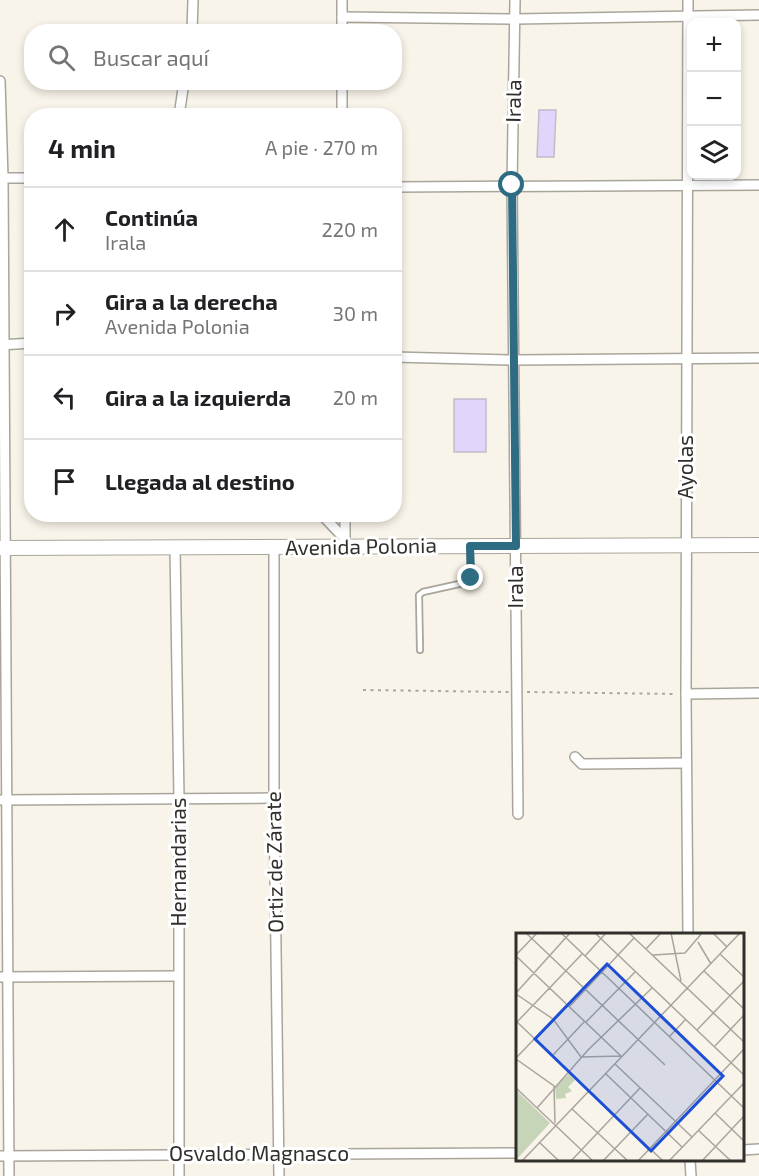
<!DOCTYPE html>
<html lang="es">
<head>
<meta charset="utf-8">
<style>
  body { margin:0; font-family:"Exo 2",sans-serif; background:#f2f2f2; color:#202124 }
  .controls { position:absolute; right:18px; top:18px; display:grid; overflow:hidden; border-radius:12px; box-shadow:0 3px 9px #0003 }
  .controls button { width:54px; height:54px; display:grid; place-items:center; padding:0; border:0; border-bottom:2px solid #e0e0e0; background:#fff; color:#202124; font:30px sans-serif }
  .stop { position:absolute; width:18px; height:18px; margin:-14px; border:4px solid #2d6c82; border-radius:50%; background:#fff }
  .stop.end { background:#2d6c82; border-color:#fff; box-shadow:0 2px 6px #0008 }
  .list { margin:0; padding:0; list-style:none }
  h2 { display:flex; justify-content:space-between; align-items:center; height:78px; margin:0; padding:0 24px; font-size:26px }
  h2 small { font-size:20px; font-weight:400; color:#757577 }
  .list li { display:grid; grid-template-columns:39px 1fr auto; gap:18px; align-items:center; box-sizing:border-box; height:84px; padding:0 24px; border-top:2px solid #e0e0e0 }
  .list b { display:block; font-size:22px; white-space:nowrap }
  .list p { margin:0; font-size:20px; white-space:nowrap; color:#757577 }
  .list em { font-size:20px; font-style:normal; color:#757577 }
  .icon { flex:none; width:33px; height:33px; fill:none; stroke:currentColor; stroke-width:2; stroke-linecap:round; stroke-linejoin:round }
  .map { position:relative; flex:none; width:759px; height:1176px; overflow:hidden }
  .search { position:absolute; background:#fff; box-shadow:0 3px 9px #0003; left:24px; top:24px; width:378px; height:66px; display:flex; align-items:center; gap:15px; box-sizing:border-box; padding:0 21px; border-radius:24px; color:#757577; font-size:22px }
  .panel { position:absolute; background:#fff; box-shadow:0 3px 9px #0003; left:24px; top:108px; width:378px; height:414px; border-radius:24px }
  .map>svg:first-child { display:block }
</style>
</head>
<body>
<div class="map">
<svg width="759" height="1176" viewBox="0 0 759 1176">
  <rect width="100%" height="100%" fill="#f9f4e9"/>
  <g fill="#e1d5fb" stroke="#c0bdc8" stroke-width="1.5">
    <polygon points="539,110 556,110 554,157 537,157"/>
    <rect x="454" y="399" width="32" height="53"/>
  </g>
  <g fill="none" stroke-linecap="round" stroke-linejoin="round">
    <g stroke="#aaa59b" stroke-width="8">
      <polyline id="lane" points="420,650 419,595 423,592 468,582 471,578 470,549"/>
    </g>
    <g stroke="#aaa59b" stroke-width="12">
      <g id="street">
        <polyline points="342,0 342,32"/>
        <polyline points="515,0 512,185 518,814"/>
        <polyline points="342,17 515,19 759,15"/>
        <polyline points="192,32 193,0"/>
        <polyline points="0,81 3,178 9,1176"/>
        <polyline points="342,82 342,116"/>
        <polyline points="179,116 184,82"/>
        <polyline points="3,178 32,178"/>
        <polyline points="394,187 759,185"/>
        <polyline points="0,345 32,343"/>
        <polyline points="394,357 514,360 759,358"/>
        <polyline points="321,514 345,539"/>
        <polyline points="345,514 345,541"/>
        <polyline points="175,547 179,799 179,1176"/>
        <polyline points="274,548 274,798 279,1176"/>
        <polyline points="686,694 759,693"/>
        <polyline points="575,757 582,764 686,763"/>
        <polyline points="0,800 274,798"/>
        <polyline points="688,934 686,694 688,0"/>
        <polyline points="0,977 178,976"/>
        <polyline points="742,1150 759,1149"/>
        <polyline points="0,1156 518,1153"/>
        <polyline points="690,1160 691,1176"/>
      </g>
    </g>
    <g stroke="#aaa59b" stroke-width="16">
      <polyline id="secondary" points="0,548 759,545"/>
    </g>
    <g stroke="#aaa69e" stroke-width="2" stroke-dasharray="3 4.5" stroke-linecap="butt">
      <polyline points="363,690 509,692"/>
      <polyline points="527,692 677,694"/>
    </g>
    <use href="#lane" stroke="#fff" stroke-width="4.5"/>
    <use href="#street" stroke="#fff" stroke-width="9"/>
    <use href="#secondary" stroke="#fff" stroke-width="14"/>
  </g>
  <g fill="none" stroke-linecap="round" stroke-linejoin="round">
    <polyline stroke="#2d6c82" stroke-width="8" points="471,578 470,546 516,546 512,185"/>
  </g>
  <g text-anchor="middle" stroke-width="6" stroke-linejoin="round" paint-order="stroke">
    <g font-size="21" fill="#312f2b" stroke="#fff">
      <text transform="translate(514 101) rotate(-89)" y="7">Irala</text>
      <text transform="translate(686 467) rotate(-90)" y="7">Ayolas</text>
      <text transform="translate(361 547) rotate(-1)" y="7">Avenida Polonia</text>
      <text transform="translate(516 587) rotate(-90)" y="7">Irala</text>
      <text transform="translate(179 862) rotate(-90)" y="7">Hernandarias</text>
      <text transform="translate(275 862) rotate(-91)" y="7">Ortiz de Zárate</text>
      <text x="259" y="1161">Osvaldo Magnasco</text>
    </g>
  </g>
  <g transform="translate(516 933)">
    <rect width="228" height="228" fill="#f9f4e9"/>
    <path d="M 53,141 L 59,147 L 52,154 L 56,158 L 49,161 L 50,165 L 40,166 L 39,153 ZM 1,158 L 34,190 L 0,227 L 0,159 Z" fill="#c6d4b7"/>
    <path fill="none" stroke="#a9a59d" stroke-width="1.5" d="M 10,0 L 149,132M 45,0 L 228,175M 79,0 L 228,142M 113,0 L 228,109M 155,0 L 165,48M 197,0 L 211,14M 182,9 L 195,31M 130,16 L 145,0M 204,21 L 228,44M 0,22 L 21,0M 137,22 L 169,20 L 186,0M 0,23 L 106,124M 69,23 L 90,0M 188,38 L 228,76M 0,60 L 54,0M 0,61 L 37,86 L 65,124 L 105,123M 53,74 L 118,5M 0,88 L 147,228M 1,89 L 66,21M 70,89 L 119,39M 181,97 L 228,48M 153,104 L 170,86M 199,113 L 228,82M 37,122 L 69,88M 0,125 L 51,72M 0,126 L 38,153 L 39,190M 99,131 L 176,204M 90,141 L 166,214M 0,155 L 77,228M 21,175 L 72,117 L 136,55M 56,176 L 112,228M 199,180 L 228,208M 182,197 L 215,228M 23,209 L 43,228M 6,228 L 224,0M 55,228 L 124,155M 87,228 L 132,181M 122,228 L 228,116M 153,228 L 228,150M 186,228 L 228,183"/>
    <path fill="#1d4ed8" fill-opacity="0.15" stroke="#1d4ed8" stroke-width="3" d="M 91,31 L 207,143 L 135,218 L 19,106 Z"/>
    <rect width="228" height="228" fill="none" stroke="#312f2b" stroke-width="3"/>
  </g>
</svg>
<div class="controls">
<button>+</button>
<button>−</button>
<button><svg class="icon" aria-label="layers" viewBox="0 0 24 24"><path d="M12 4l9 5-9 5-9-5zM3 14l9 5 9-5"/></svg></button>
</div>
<div class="stop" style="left:512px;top:185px"></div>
<div class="stop end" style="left:471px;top:578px"></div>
<div class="search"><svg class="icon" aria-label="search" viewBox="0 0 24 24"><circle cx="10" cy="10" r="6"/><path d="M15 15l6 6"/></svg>Buscar aquí</div>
<section class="panel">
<h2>4 min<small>A pie · 270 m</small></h2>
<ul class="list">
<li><svg class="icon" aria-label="ahead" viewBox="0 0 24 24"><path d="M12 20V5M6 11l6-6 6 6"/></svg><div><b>Continúa</b><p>Irala</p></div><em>220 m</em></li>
<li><svg class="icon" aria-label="right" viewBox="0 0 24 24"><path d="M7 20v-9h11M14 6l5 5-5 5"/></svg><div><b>Gira a la derecha</b><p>Avenida Polonia</p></div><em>30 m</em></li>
<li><svg class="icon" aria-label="left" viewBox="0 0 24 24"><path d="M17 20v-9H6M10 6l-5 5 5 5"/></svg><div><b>Gira a la izquierda</b></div><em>20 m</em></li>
<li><svg class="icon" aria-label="arrive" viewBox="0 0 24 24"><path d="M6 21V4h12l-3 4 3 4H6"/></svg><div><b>Llegada al destino</b></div></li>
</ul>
</section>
</div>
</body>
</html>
